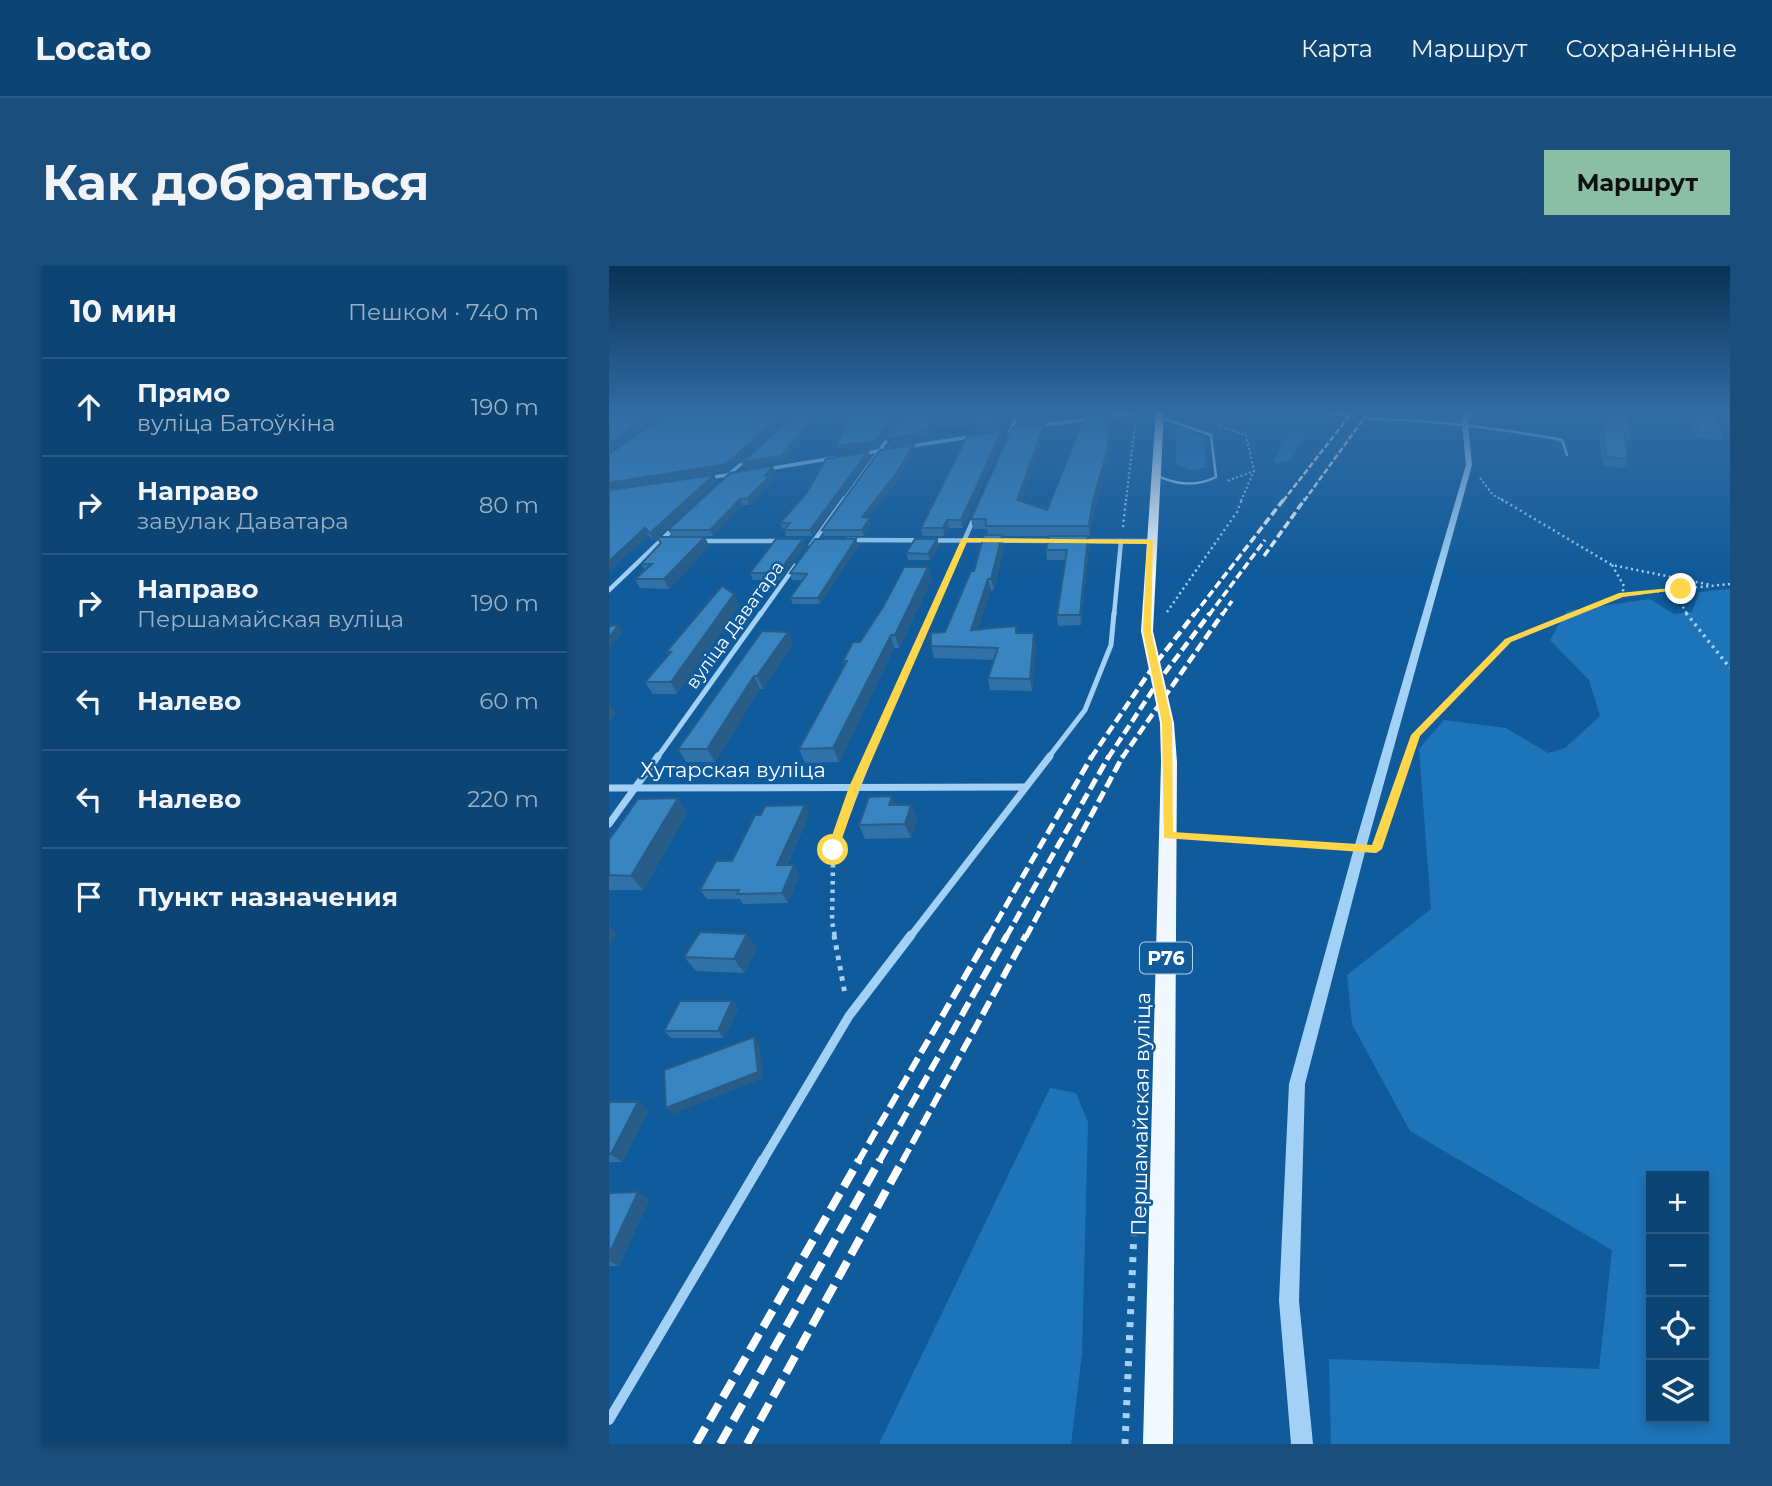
<!DOCTYPE html>
<html lang="ru">
<head>
<meta charset="utf-8">
<style>
  body { margin:0; font-family:Montserrat,sans-serif; background:#1a4e7c; color:#f1f3f6 }
  .controls { position:absolute; right:21px; bottom:21px; display:grid; overflow:hidden; border-radius:0px; box-shadow:0 4px 10px #0003 }
  .controls button { width:63px; height:63px; display:grid; place-items:center; padding:0; border:0; border-bottom:2px solid #2c5c86; background:#0c4474; color:#f1f3f6; font:35px sans-serif }
  .stop { position:absolute; width:21px; height:21px; margin:-16px; border:5px solid #ffd54a; border-radius:50%; background:#fff }
  .stop.end { background:#ffd54a; border-color:#fff; box-shadow:0 2px 7px #0008 }
  .list { margin:0; padding:0; list-style:none }
  h2 { display:flex; justify-content:space-between; align-items:center; height:91px; margin:0; padding:0 28px; font-size:30px }
  h2 small { font-size:23px; font-weight:400; color:#9ab0c5 }
  .list li { display:grid; grid-template-columns:46px 1fr auto; gap:21px; align-items:center; box-sizing:border-box; height:98px; padding:0 28px; border-top:2px solid #2c5c86 }
  .list b { display:block; font-size:26px; white-space:nowrap }
  .list p { margin:0; font-size:23px; white-space:nowrap; color:#9ab0c5 }
  .list em { font-size:23px; font-style:normal; color:#9ab0c5 }
  .icon { flex:none; width:38px; height:38px; fill:none; stroke:currentColor; stroke-width:2; stroke-linecap:round; stroke-linejoin:round }
  .map { position:relative; flex:none; width:1121px; height:1178px; overflow:hidden; border-radius:0px }
  header { display:flex; align-items:center; gap:42px; box-sizing:border-box; height:98px; padding:0 35px; background:#0c4474; border-bottom:2px solid #2c5c86 }
  header strong { font-size:33px }
  nav { display:flex; gap:38px; margin-inline-start:auto; font-size:24px }
  .intro { display:flex; align-items:center; justify-content:space-between; box-sizing:border-box; height:168px; padding:0 42px }
  h1 { margin:0; font-size:49px }
  .button { padding:18px 32px; border-radius:0px; background:#8abfa5; color:#111; font-size:24px; font-weight:700 }
  main { display:flex; gap:42px; padding:0 42px }
  aside { flex:1; background:#0c4474; border-radius:0px; box-shadow:0 4px 10px #0003 }
  .map>svg:first-child { display:block }
</style>
</head>
<body>
<header>
<strong>Locato</strong>
<nav><a>Карта</a><a>Маршрут</a><a>Сохранённые</a></nav>
</header>
<div class="intro"><h1>Как добраться</h1><a class="button">Маршрут</a></div>
<main>
<aside>
<h2>10 мин<small>Пешком · 740 m</small></h2>
<ul class="list">
<li><svg class="icon" aria-label="ahead" viewBox="0 0 24 24"><path d="M12 20V5M6 11l6-6 6 6"/></svg><div><b>Прямо</b><p>вуліца Батоўкіна</p></div><em>190 m</em></li>
<li><svg class="icon" aria-label="right" viewBox="0 0 24 24"><path d="M7 20v-9h11M14 6l5 5-5 5"/></svg><div><b>Направо</b><p>завулак Даватара</p></div><em>80 m</em></li>
<li><svg class="icon" aria-label="right" viewBox="0 0 24 24"><path d="M7 20v-9h11M14 6l5 5-5 5"/></svg><div><b>Направо</b><p>Першамайская вуліца</p></div><em>190 m</em></li>
<li><svg class="icon" aria-label="left" viewBox="0 0 24 24"><path d="M17 20v-9H6M10 6l-5 5 5 5"/></svg><div><b>Налево</b></div><em>60 m</em></li>
<li><svg class="icon" aria-label="left" viewBox="0 0 24 24"><path d="M17 20v-9H6M10 6l-5 5 5 5"/></svg><div><b>Налево</b></div><em>220 m</em></li>
<li><svg class="icon" aria-label="arrive" viewBox="0 0 24 24"><path d="M6 21V4h12l-3 4 3 4H6"/></svg><div><b>Пункт назначения</b></div></li>
</ul>
</aside>
<div class="map">
<svg width="1121" height="1178" viewBox="0 0 1121 1178">
  <rect width="100%" height="100%" fill="#105b9b"/>
  <g fill="#1e74b8" fill-rule="evenodd">
    <polygon points="566,161 575,162 594,172 598,201 584,205 567,198"/>
    <polygon points="689,166 698,168 681,195 666,198 664,195 680,167"/>
    <path d="M 1121,323 L 1121,1178 L 722,1178 L 720,1093 L 990,1103 L 1003,984 L 801,865 L 743,758 L 738,709 L 822,643 L 810,483 L 835,454 L 897,462 L 939,487 L 956,482 L 991,450 L 980,414 L 941,374 L 958,345 L 1041,333 L 1065,348 L 1083,346 L 1090,326 ZM 1042,910 L 1095,910 L 1095,1152 L 1042,1152 Z"/>
    <polygon points="441,822 467,827 479,856 473,1088 462,1178 270,1178"/>
  </g>
  <g fill="none" stroke-linecap="round" stroke-linejoin="round">
    <g stroke="#a3d1f5" stroke-width="2" stroke-dasharray="2 2.5" stroke-linecap="butt">
      <polyline points="611,161 637,169 645,205 618,215"/>
      <polyline points="871,212 884,229 895,235"/>
      <polyline points="517,235 526,158"/>
      <polyline points="632,235 645,205"/>
    </g>
    <g stroke="#a3d1f5" stroke-width="2.5" stroke-dasharray="2 3.5" stroke-linecap="butt">
      <polyline points="892,233 1003,299 1102,319"/>
      <polyline points="514,261 517,233"/>
      <polyline points="1003,299 1015,320 1013,329"/>
      <path d="M 1061,311 C 1077,328 1068,336 1079,349"/>
      <polyline points="558,346 628,246 633,233"/>
      <polyline points="964,349 1013,329 1121,318"/>
    </g>
    <g stroke="#a3d1f5" stroke-width="3.5" stroke-dasharray="2.5 4.5" stroke-linecap="butt">
      <polyline points="1077,347 1121,402"/>
      <polyline points="799,492 806,469 899,375 968,347"/>
    </g>
    <g stroke="#a3d1f5" stroke-width="4.5" stroke-dasharray="3.5 5" stroke-linecap="butt">
      <polyline points="790,518 799,490"/>
      <polyline points="577,570 736,581"/>
      <polyline points="224,598 223,656 226,671"/>
    </g>
    <polyline stroke="#a3d1f5" stroke-width="5" stroke-dasharray="4.5 6" stroke-linecap="butt" points="225,669 236,728"/>
    <polyline stroke="#a3d1f5" stroke-width="7" stroke-dasharray="5 8" stroke-linecap="butt" points="516,1178 525,966"/>
    <g stroke="#a3d1f5" stroke-width="2.5">
      <polyline points="565,144 696,145 737,149"/>
      <path d="M 760,153 C 825,154 889,162 953,174 L 958,189"/>
      <path d="M 547,209 C 567,219 587,221 607,211 L 602,169 L 550,151"/>
    </g>
    <g stroke="#a3d1f5" stroke-width="3.5">
      <polyline points="493,151 548,144"/>
      <polyline points="427,160 481,153"/>
      <polyline points="400,168 410,144"/>
      <polyline points="296,181 367,170"/>
      <polyline points="251,188 281,183"/>
      <polyline points="158,203 225,192"/>
      <polyline points="119,209 139,192"/>
      <polyline points="99,212 125,208"/>
      <polyline points="234,235 283,167"/>
    </g>
    <g stroke="#a3d1f5" stroke-width="4.5">
      <polyline points="238,274 446,275"/>
      <polyline points="91,275 173,275"/>
      <polyline points="472,275 542,275"/>
      <polyline points="202,279 235,233"/>
      <polyline points="0,324 65,262"/>
      <polyline points="151,349 186,300"/>
      <polyline points="322,349 366,250"/>
      <polyline points="505,349 512,275"/>
    </g>
    <g stroke="#a3d1f5" stroke-width="5">
      <polyline points="48,492 152,347"/>
      <polyline points="259,492 323,347"/>
      <polyline points="439,492 476,444 502,379 505,347"/>
    </g>
    <g stroke="#a3d1f5" stroke-width="7">
      <polyline points="0,522 415,521"/>
      <polyline points="0,558 49,490"/>
      <polyline points="224,584 260,490"/>
      <polyline points="301,671 441,490"/>
    </g>
    <polyline stroke="#a3d1f5" stroke-width="9" points="153,896 240,750 302,669"/>
    <polyline stroke="#a3d1f5" stroke-width="10" points="0,1154 154,894"/>
    <g fill="#a3d1f5" fill-rule="evenodd">
      <polygon points="855,144 861,144 859,157 863,199 757,582 696,818 690,1035 704,1178 682,1178 670,1035 680,818 745,582 857,199 853,157"/>
      <polygon points="1088,144 1121,145 1121,149 1091,146"/>
    </g>
    <polygon fill="#f1f8ff" fill-rule="evenodd" points="547,144 555,144 544,365 565,457 568,496 564,1178 534,1178 552,496 551,457 532,365"/>
    <g stroke="#fff" stroke-width="2.5" stroke-dasharray="6 2.5" stroke-linecap="butt">
      <polyline points="674,235 745,144"/>
      <polyline points="695,235 761,144"/>
    </g>
    <g stroke="#fff" stroke-width="3.5" stroke-dasharray="8 3.5" stroke-linecap="butt">
      <polyline points="655,290 696,233"/>
      <polyline points="585,349 675,233"/>
      <polyline points="600,349 656,274"/>
      <polyline points="613,349 623,335"/>
    </g>
    <g stroke="#fff" stroke-width="4.5" stroke-dasharray="10 4.5" stroke-linecap="butt">
      <polyline points="482,492 544,401 586,347"/>
      <polyline points="499,492 549,416 601,347"/>
      <polyline points="513,492 614,347"/>
    </g>
    <g stroke="#fff" stroke-width="5" stroke-dasharray="12 5" stroke-linecap="butt">
      <polyline points="379,671 483,490"/>
      <polyline points="397,671 500,490"/>
      <polyline points="417,671 514,490"/>
    </g>
    <g stroke="#fff" stroke-width="6" stroke-dasharray="15 6" stroke-linecap="butt">
      <polyline points="249,896 380,669"/>
      <polyline points="270,896 398,669"/>
      <polyline points="293,896 417,669"/>
    </g>
    <g stroke="#fff" stroke-width="8" stroke-dasharray="19 8" stroke-linecap="butt">
      <polyline points="87,1178 250,894"/>
      <polyline points="111,1178 271,894"/>
      <polyline points="138,1178 294,894"/>
    </g>
  </g>
  <g fill="#3072a7">
    <polygon points="300,144 405,144 398,162 364,167 363,159 326,159 319,172 313,172 311,175 280,180 278,173"/>
    <polygon points="989,144 1017,144 1022,168 1018,176 1016,176 1019,193 1015,202 994,199 990,167 992,161"/>
    <polygon points="1051,144 1076,144 1079,153 1077,158 1055,156"/>
    <polygon points="1083,146 1114,168 1112,174 1088,172 1081,152"/>
    <polygon points="501,156 499,191 484,249 481,270 393,270 395,280 385,324 382,324 368,364 407,360 408,367 427,378 423,425 381,424 379,412 385,394 325,392 322,380 336,366 365,305 379,269 378,263 364,263 362,253 437,165 412,235 438,244"/>
    <polygon points="394,172 354,262 340,262 335,270 314,270 312,262"/>
    <polygon points="306,185 288,214 259,252 262,258 255,270 215,270 213,264"/>
    <polygon points="261,192 203,270 177,270 176,263 174,263 171,257"/>
    <polygon points="166,206 162,212 163,216 140,239 133,239 104,270 63,270 59,264"/>
    <polygon points="105,209 108,215 48,271 96,271 100,280 60,323 31,322 26,313 36,304 32,298 51,277 48,271 44,274 39,269 0,306 0,224"/>
    <polygon points="247,273 249,280 211,338 184,338 181,332 193,314 183,314 181,307"/>
    <polygon points="328,273 330,280 321,294 299,294 297,287"/>
    <polygon points="196,280 171,314 144,314 141,307"/>
    <polygon points="480,280 472,359 449,360 448,349 457,294 438,294 437,284"/>
    <polygon points="319,301 323,313 290,382 285,382 230,496 196,497 190,483 236,399 234,395"/>
    <polygon points="125,328 130,340 68,428 44,428 36,416 59,389 57,386"/>
    <polygon points="179,366 184,378 154,423 151,423 106,496 77,496 69,483"/>
    <polygon points="69,532 78,547 34,624 0,624 0,574"/>
    <polygon points="196,539 200,549 178,599 190,609 179,637 134,638 131,633 98,633 91,624 123,595 152,549"/>
    <polygon points="286,539 302,539 308,553 302,572 256,573 250,559"/>
    <polygon points="148,682 135,707 87,705 75,691"/>
    <polygon points="123,735 129,742 115,772 62,772 55,765"/>
    <polygon points="0,836 29,836 39,845 13,896 0,896"/>
    <polygon points="0,927 40,934 10,1000 0,1000"/>
  </g>
  <g fill="#275d88">
    <polygon points="49,144 60,144 0,186 0,178"/>
    <polygon points="178,144 187,144 119,205 0,224 0,217"/>
    <polygon points="211,144 218,144 174,196 135,202 133,196"/>
    <polygon points="290,144 297,144 268,182 230,188 228,180"/>
    <polygon points="401,144 405,144 398,162 364,167 363,160"/>
    <polygon points="440,144 443,144 440,156 408,161 407,154"/>
    <polygon points="481,144 505,144 504,146 481,150"/>
    <polygon points="501,147 499,191 484,249 481,270 480,260 483,239"/>
    <polygon points="324,152 326,159 319,172 317,164"/>
    <polygon points="436,157 437,165 410,243 408,234"/>
    <polygon points="311,164 313,172 311,175 280,180 278,173"/>
    <polygon points="393,165 394,172 354,262 352,254"/>
    <polygon points="305,179 306,185 288,214 255,257 253,251"/>
    <polygon points="259,186 261,192 203,270 201,264"/>
    <polygon points="164,200 166,206 162,212 163,216 140,239 138,233"/>
    <polygon points="105,209 108,215 44,274 41,267"/>
    <polygon points="131,233 133,239 104,270 101,264"/>
    <polygon points="261,252 262,258 255,270 253,264"/>
    <polygon points="338,254 340,262 335,270 334,262"/>
    <polygon points="36,262 39,269 0,306 0,295"/>
    <polygon points="393,269 395,280 385,324 382,313"/>
    <polygon points="479,270 480,280 472,359 471,349"/>
    <polygon points="96,271 100,280 60,323 55,313"/>
    <polygon points="194,273 196,280 171,314 169,307"/>
    <polygon points="247,273 249,280 211,338 209,332"/>
    <polygon points="328,273 330,280 321,294 319,288"/>
    <polygon points="319,301 323,313 290,382 286,369"/>
    <polygon points="379,313 382,324 364,376 362,364"/>
    <polygon points="125,328 130,340 68,428 62,416"/>
    <polygon points="10,359 14,366 0,383 0,371"/>
    <polygon points="179,366 184,378 154,423 148,410"/>
    <polygon points="425,367 427,378 423,425 421,413"/>
    <polygon points="282,369 285,382 230,496 224,482"/>
    <polygon points="145,410 151,423 106,496 98,483"/>
    <polygon points="0,436 7,447 0,457"/>
    <polygon points="283,530 289,545 280,539"/>
    <polygon points="69,532 78,547 34,624 22,610"/>
    <polygon points="196,539 200,549 173,609 168,599"/>
    <polygon points="302,539 308,553 302,572 296,558"/>
    <polygon points="185,599 190,609 179,637 173,627"/>
    <polygon points="0,658 8,668 0,681"/>
    <polygon points="138,668 148,682 135,707 125,693"/>
    <polygon points="123,735 129,742 115,772 109,765"/>
    <polygon points="145,771 150,778 155,812 64,848 57,842"/>
    <polygon points="29,836 39,845 13,896 2,888"/>
    <polygon points="29,926 40,934 10,1000 0,995 0,988"/>
  </g>
  <g fill="#3885c2" stroke="#275d88" stroke-width="2">
    <polygon points="0,144 49,144 0,178"/>
    <polygon points="64,144 178,144 117,198 0,217 0,188"/>
    <polygon points="192,144 211,144 172,190 133,196"/>
    <polygon points="244,144 290,144 266,175 228,180 236,158"/>
    <polygon points="300,144 401,144 397,155 363,160 366,152 324,152 317,164 311,164 309,168 278,173"/>
    <polygon points="411,144 440,144 439,149 407,154"/>
    <polygon points="993,144 1017,144 1022,168 1015,167 1019,193 997,191 993,159 997,159"/>
    <polygon points="1055,144 1076,144 1079,153 1057,151"/>
    <polygon points="1083,146 1105,148 1114,168 1091,166"/>
    <polygon points="501,147 499,182 483,239 480,260 377,260 377,253 362,253 403,162 436,157 408,234 438,244 474,155 477,151"/>
    <polygon points="393,165 352,254 338,254 334,262 312,262 358,170"/>
    <polygon points="305,179 287,208 253,251 261,252 253,264 213,264 271,184"/>
    <polygon points="259,186 201,264 175,264 181,257 171,257 197,228 217,193"/>
    <polygon points="164,200 156,210 161,210 138,233 131,233 101,264 59,264 121,207"/>
    <polygon points="105,209 41,267 36,262 0,295 0,224"/>
    <polygon points="375,269 393,269 382,313 379,313 362,364 407,360 407,367 425,367 421,413 379,412 389,382 322,380 322,367 336,366 362,305 365,305"/>
    <polygon points="440,270 479,270 471,349 448,349 458,284 437,284"/>
    <polygon points="48,271 96,271 55,313 26,313 43,298 32,298 52,277"/>
    <polygon points="167,273 194,273 169,307 141,307"/>
    <polygon points="206,273 247,273 209,332 181,332 198,308 181,307"/>
    <polygon points="306,273 328,273 319,288 297,287"/>
    <polygon points="295,301 319,301 286,369 282,369 224,482 190,483 238,395 234,395 244,376 251,376 274,341"/>
    <polygon points="113,320 125,328 62,416 36,416 62,386 57,386"/>
    <polygon points="10,359 0,371 0,360"/>
    <polygon points="153,365 179,366 148,410 145,410 98,483 69,483"/>
    <polygon points="283,530 280,539 302,539 296,558 250,559 260,531"/>
    <polygon points="69,532 22,610 0,609 0,574 29,533"/>
    <polygon points="196,539 168,599 185,599 173,627 128,628 130,624 91,624 107,595 123,595 146,549 152,549 156,540"/>
    <polygon points="91,666 138,668 125,693 75,691"/>
    <polygon points="71,735 123,735 109,765 55,765"/>
    <polygon points="145,771 149,806 57,842 55,804"/>
    <polygon points="0,836 29,836 2,888 0,888"/>
    <polygon points="29,926 0,988 0,927"/>
  </g>
  <linearGradient id="sky" x2="0" y2="1"><stop stop-color="#093255"/><stop offset="0.47" stop-color="#316ca4"/><stop offset="1" stop-color="#316ca4" stop-opacity="0"/></linearGradient>
  <rect width="1121" height="309" fill="url(#sky)"/>
  <polygon fill="#ffd54a" points="355,272 544,274 542,365 563,457 564,566 763,579 802,469 896,373 1010,327 1072,321 1075,323 1014,331 902,376 811,470 773,583 767,587 555,572 553,457 534,365 538,278 358,276 251,521 229,584 228,587 220,587 218,584 240,521 352,274"/>
  <g text-anchor="middle" stroke-width="5" stroke-linejoin="round" paint-order="stroke">
    <g font-size="18" fill="#fff" stroke="#105b9b">
      <text transform="translate(126 359) rotate(-54)" y="6">вуліца Даватара</text>
    </g>
    <rect fill="#105b9b" stroke="#b7cee1" stroke-width="2" x="531" y="676.5" width="52" height="31" rx="5"/>
    <g font-size="19" font-weight="bold" fill="#fff">
      <text x="557" y="699">Р76</text>
    </g>
    <g font-size="21" fill="#fff" stroke="#105b9b">
      <text x="124" y="511">Хутарская вуліца</text>
      <text transform="translate(532 848) rotate(-89)" y="7">Першамайская вуліца</text>
    </g>
  </g>
</svg>
<div class="controls">
<button>+</button>
<button>−</button>
<button><svg class="icon" aria-label="locate" viewBox="0 0 24 24"><circle cx="12" cy="12" r="6"/><path d="M12 2v4M12 18v4M2 12h4M18 12h4"/></svg></button>
<button><svg class="icon" aria-label="layers" viewBox="0 0 24 24"><path d="M12 4l9 5-9 5-9-5zM3 14l9 5 9-5"/></svg></button>
</div>
<div class="stop" style="left:224px;top:584px"></div>
<div class="stop end" style="left:1072px;top:323px"></div>
</div>
</main>
</body>
</html>
